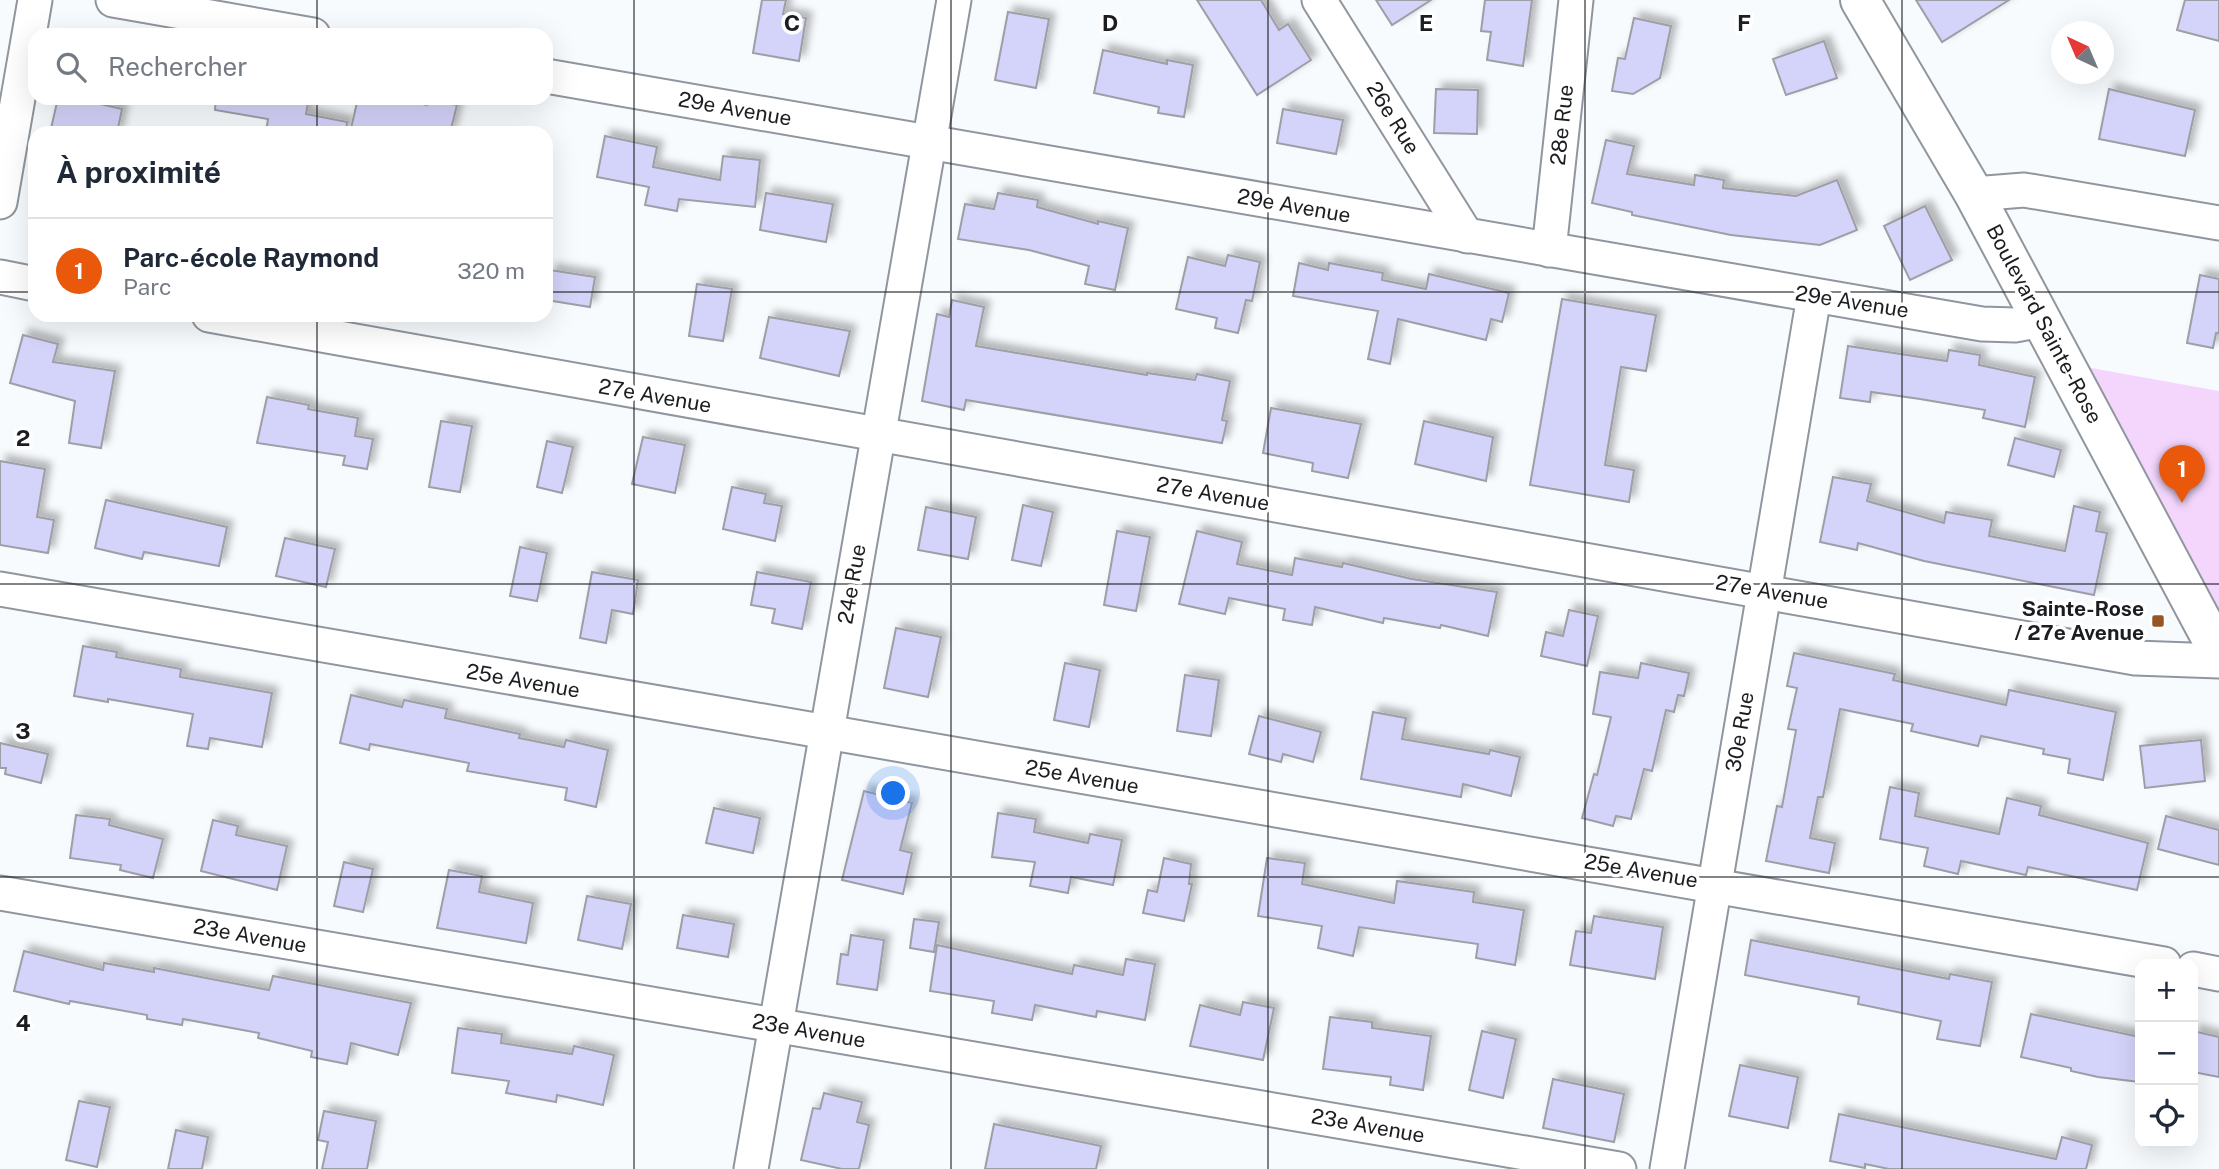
<!DOCTYPE html>
<html lang="fr">
<head>
<meta charset="utf-8">
<style>
  body { margin:0; font-family:"Public Sans",sans-serif; background:#f6f6f7; color:#1f2937 }
  .controls { position:absolute; right:21px; bottom:21px; display:grid; overflow:hidden; border-radius:14px; box-shadow:0 7px 28px #0002 }
  .controls button { width:63px; height:63px; display:grid; place-items:center; padding:0; border:0; border-bottom:2px solid #e0e1e3; background:#fff; color:#1f2937; font:35px sans-serif }
  .compass { position:absolute; left:2051px; top:21px; width:63px; height:63px; border-radius:50%; background:#fff; box-shadow:0 7px 28px #0002; rotate:316deg }
  .you { position:absolute; left:894px; top:794px; width:24px; height:24px; margin:-18px; border:5px solid #fff; border-radius:50%; background:#1a73e8; box-shadow:0 0 0 10px #1a73e833 }
  .badge { display:grid; place-items:center; width:46px; height:46px; border-radius:50%; background:#ea580c; color:#fff; font-size:23px; font-weight:700 }
  .pin { position:absolute; translate:-50% -58px; filter:drop-shadow(0 2px 4px #0008) }
  .pin::after { content:''; position:absolute; top:37px; width:24px; height:21px; background:inherit; clip-path:polygon(0 0,100% 0,50% 100%) }
  .list { margin:0; padding:0; list-style:none }
  h2 { display:flex; justify-content:space-between; align-items:center; height:91px; margin:0; padding:0 28px; font-size:30px }
  h2 small { font-size:23px; font-weight:400; color:#747a83 }
  .list li { display:grid; grid-template-columns:46px 1fr auto; gap:21px; align-items:center; box-sizing:border-box; height:105px; padding:0 28px; border-top:2px solid #e0e1e3 }
  .list b { display:block; font-size:26px; white-space:nowrap }
  .list p { margin:0; font-size:23px; white-space:nowrap; color:#747a83 }
  .list em { font-size:23px; font-style:normal; color:#747a83 }
  .icon { flex:none; width:38px; height:38px; fill:none; stroke:currentColor; stroke-width:2; stroke-linecap:round; stroke-linejoin:round }
  .map { position:relative; flex:none; width:2219px; height:1169px; overflow:hidden }
  .search { position:absolute; background:#fff; box-shadow:0 7px 28px #0002; left:28px; top:28px; width:525px; height:77px; display:flex; align-items:center; gap:18px; box-sizing:border-box; padding:0 24px; border-radius:21px; color:#747a83; font-size:26px }
  .panel { position:absolute; background:#fff; box-shadow:0 7px 28px #0002; left:28px; top:126px; width:525px; height:196px; border-radius:21px }
  .map>svg:first-child { display:block }
</style>
</head>
<body>
<div class="map">
<svg width="2219" height="1169" viewBox="0 0 2219 1169">
  <defs>
    <filter id="shadow"><feDropShadow dx="6" dy="-6" stdDeviation="3.5" flood-color="#0004"/></filter>
  </defs>
  <rect width="100%" height="100%" fill="#f8fbfe"/>
  <polygon fill="#f4d6fd" points="2069,364 2219,391 2219,618"/>
  <g fill="#d4d3f9" stroke="#9e9ea7" stroke-width="2" filter="url(#shadow)">
    <polygon points="762,0 786,0 783,14 806,18 799,61 753,53"/>
    <polygon points="1197,0 1261,0 1279,30 1288,24 1311,60 1257,95"/>
    <polygon points="1376,0 1431,0 1392,25"/>
    <polygon points="1485,0 1532,0 1523,66 1487,60 1491,32 1481,31"/>
    <polygon points="1916,0 2009,0 1942,42"/>
    <polygon points="2185,0 2219,0 2219,41 2177,30"/>
    <polygon points="1008,12 1049,19 1036,88 995,80"/>
    <polygon points="1634,18 1671,26 1660,78 1633,94 1612,91 1618,58 1625,59"/>
    <polygon points="1824,41 1837,78 1786,95 1773,59"/>
    <polygon points="1103,50 1167,64 1167,60 1193,65 1184,117 1158,113 1159,107 1094,93"/>
    <polygon points="1436,89 1478,90 1477,134 1434,133"/>
    <polygon points="2109,89 2195,110 2185,156 2099,139"/>
    <polygon points="58,98 74,98 122,109 117,133 50,133"/>
    <polygon points="216,98 309,98 306,114 347,122 346,133 266,133 268,119 215,110"/>
    <polygon points="358,98 398,98 427,105 429,99 457,105 450,133 350,133"/>
    <polygon points="1283,109 1343,120 1336,154 1277,143"/>
    <polygon points="605,136 657,147 653,167 720,180 723,156 760,160 755,207 679,199 677,211 645,205 649,187 597,177"/>
    <polygon points="1606,140 1634,146 1627,174 1694,185 1695,175 1724,180 1723,188 1796,196 1837,180 1857,230 1820,245 1731,235 1632,215 1632,212 1592,203"/>
    <polygon points="766,193 833,204 826,242 760,230"/>
    <polygon points="998,193 1038,200 1037,207 1098,224 1098,221 1128,228 1115,290 1085,284 1089,266 1029,250 958,239 965,204 994,209"/>
    <polygon points="1925,206 1952,260 1910,280 1884,226"/>
    <polygon points="1228,255 1260,262 1252,301 1246,300 1238,333 1215,328 1217,318 1176,309 1188,257 1225,266"/>
    <polygon points="1299,263 1328,270 1329,263 1383,273 1382,280 1426,289 1429,274 1509,293 1502,322 1491,319 1486,340 1398,319 1390,364 1368,359 1378,311 1293,296"/>
    <polygon points="550,270 595,277 590,307 546,300"/>
    <polygon points="2200,275 2219,279 2219,333 2216,333 2213,348 2187,343"/>
    <polygon points="697,284 732,289 723,341 689,336"/>
    <polygon points="1562,299 1656,315 1646,371 1621,367 1605,465 1634,470 1629,502 1530,485"/>
    <polygon points="952,300 984,307 976,346 1147,375 1147,373 1195,380 1197,374 1230,381 1222,420 1227,421 1222,443 966,400 964,410 922,401 937,314 949,317"/>
    <polygon points="769,317 850,331 839,376 760,358"/>
    <polygon points="23,335 58,344 53,362 115,371 101,448 69,443 75,401 10,383"/>
    <polygon points="1848,346 1947,361 1949,350 1980,355 1979,365 2035,377 2025,427 1983,418 1985,410 1920,399 1871,392 1870,402 1840,398"/>
    <polygon points="267,397 309,405 308,409 358,418 355,436 373,439 367,469 343,465 345,456 257,443"/>
    <polygon points="1271,408 1361,424 1348,478 1312,471 1313,463 1263,453"/>
    <polygon points="441,421 472,426 460,492 429,487"/>
    <polygon points="1424,421 1493,437 1486,481 1415,464"/>
    <polygon points="643,437 685,445 675,493 632,484"/>
    <polygon points="2015,438 2061,450 2054,477 2008,465"/>
    <polygon points="547,441 573,447 562,493 537,487"/>
    <polygon points="0,461 45,469 37,517 54,520 48,553 0,545"/>
    <polygon points="1833,477 1871,484 1867,501 1944,523 1946,512 1992,520 1989,536 2065,551 2074,506 2100,512 2096,531 2107,533 2094,595 1924,561 1858,543 1857,550 1820,542"/>
    <polygon points="732,487 766,494 764,503 782,506 775,541 723,529"/>
    <polygon points="106,500 227,527 219,566 144,552 142,559 95,548"/>
    <polygon points="1023,505 1053,512 1041,566 1012,560"/>
    <polygon points="926,507 976,517 968,559 918,550"/>
    <polygon points="1117,531 1150,537 1136,611 1104,605"/>
    <polygon points="1197,531 1242,542 1237,564 1292,575 1295,558 1342,567 1343,563 1412,579 1497,592 1488,636 1441,625 1440,628 1384,618 1383,623 1315,607 1312,625 1283,620 1285,609 1229,598 1225,614 1179,604"/>
    <polygon points="285,538 335,549 326,587 276,576"/>
    <polygon points="520,547 547,553 537,601 510,596"/>
    <polygon points="592,572 638,580 633,614 612,610 606,643 580,638"/>
    <polygon points="757,572 811,582 802,629 772,623 775,609 751,605"/>
    <polygon points="1569,610 1598,616 1587,666 1541,656 1546,632 1563,636"/>
    <polygon points="896,628 941,637 928,697 884,688"/>
    <polygon points="83,646 117,652 116,657 181,669 180,677 272,693 262,747 210,738 208,749 187,746 193,714 108,699 108,702 74,696"/>
    <polygon points="1794,653 1895,674 1893,680 2006,705 2009,690 2116,712 2103,780 2068,773 2070,759 2043,754 2044,749 1981,736 1978,746 1911,731 1913,724 1840,709 1823,797 1818,797 1810,838 1835,843 1829,873 1766,861 1777,806 1782,807 1796,730 1788,729 1797,688 1787,686"/>
    <polygon points="1065,663 1100,670 1089,727 1054,720"/>
    <polygon points="1641,663 1689,673 1684,696 1678,695 1674,712 1666,710 1652,771 1644,769 1631,819 1616,816 1613,826 1582,818 1594,774 1597,775 1611,717 1593,714 1600,672 1638,678"/>
    <polygon points="1185,675 1219,680 1211,736 1177,731"/>
    <polygon points="351,695 402,707 404,700 447,709 445,718 520,734 519,738 564,747 566,740 608,750 596,807 565,800 567,788 467,771 469,763 370,744 369,750 340,743"/>
    <polygon points="1373,712 1406,718 1402,739 1489,754 1490,750 1520,757 1511,796 1463,784 1461,797 1361,779"/>
    <polygon points="1259,716 1321,732 1313,762 1283,754 1281,762 1249,754"/>
    <polygon points="2201,740 2205,781 2145,788 2140,746"/>
    <polygon points="0,743 48,754 41,783 5,774 6,768 0,768"/>
    <polygon points="1890,787 1919,793 1915,816 1999,834 2007,798 2041,806 2039,815 2148,843 2137,890 2028,867 2026,875 1961,861 1958,874 1924,866 1928,848 1880,839"/>
    <polygon points="864,791 912,803 900,850 912,853 903,894 842,880"/>
    <polygon points="714,808 760,818 753,853 706,843"/>
    <polygon points="998,813 1036,819 1034,832 1088,843 1090,834 1122,840 1113,885 1071,877 1068,893 1030,886 1035,862 992,857"/>
    <polygon points="76,815 110,819 109,825 163,839 153,878 120,870 121,865 70,858"/>
    <polygon points="2166,816 2219,830 2219,865 2158,849"/>
    <polygon points="213,820 238,826 236,835 287,846 277,890 201,871"/>
    <polygon points="1164,858 1191,864 1189,884 1192,884 1184,921 1143,913 1148,890 1157,892"/>
    <polygon points="1267,858 1305,863 1302,884 1394,903 1397,881 1474,892 1473,902 1524,910 1515,965 1476,958 1478,944 1359,927 1353,956 1318,948 1322,926 1258,916"/>
    <polygon points="344,862 373,869 363,912 334,906"/>
    <polygon points="449,870 482,876 479,892 533,903 526,943 437,928"/>
    <polygon points="587,896 631,904 622,949 578,940"/>
    <polygon points="683,915 734,924 728,957 677,948"/>
    <polygon points="1594,916 1663,927 1655,979 1570,965 1576,931 1591,933"/>
    <polygon points="914,919 939,922 934,952 910,948"/>
    <polygon points="851,935 884,940 877,990 837,984 841,954 848,955"/>
    <polygon points="1751,940 1949,979 1950,974 1992,982 1980,1046 1937,1039 1941,1021 1858,1004 1859,997 1745,975"/>
    <polygon points="937,945 1072,974 1074,965 1123,975 1126,959 1155,964 1145,1020 1097,1011 1096,1017 1035,1005 1032,1020 992,1013 994,1001 930,991"/>
    <polygon points="24,951 103,970 104,963 154,972 154,968 269,990 273,976 411,1003 398,1055 351,1043 347,1064 311,1057 312,1051 258,1038 259,1033 183,1019 182,1025 147,1019 147,1015 70,1001 69,1004 14,991"/>
    <polygon points="1243,1002 1274,1008 1263,1060 1190,1046 1200,1005 1240,1015"/>
    <polygon points="2031,1014 2140,1037 2140,1082 2098,1077 2071,1071 2071,1068 2021,1057"/>
    <polygon points="1330,1017 1372,1022 1372,1028 1431,1036 1423,1090 1390,1085 1391,1077 1323,1069"/>
    <polygon points="458,1028 502,1034 501,1043 572,1054 574,1046 614,1055 603,1105 557,1095 556,1102 506,1093 509,1081 452,1073"/>
    <polygon points="1482,1031 1516,1039 1503,1098 1469,1090"/>
    <polygon points="2193,1031 2219,1037 2219,1077 2193,1072"/>
    <polygon points="1740,1065 1798,1077 1788,1128 1729,1116"/>
    <polygon points="1553,1079 1624,1094 1614,1142 1543,1128"/>
    <polygon points="824,1093 862,1102 857,1122 869,1125 859,1169 842,1169 801,1160 813,1108 820,1109"/>
    <polygon points="79,1101 110,1107 97,1167 66,1160"/>
    <polygon points="324,1111 376,1121 367,1169 322,1169 328,1142 318,1140"/>
    <polygon points="1839,1114 2056,1159 2062,1137 2092,1145 2086,1169 1889,1169 1865,1164 1865,1168 1830,1161"/>
    <polygon points="994,1124 1101,1146 1096,1169 985,1169"/>
    <polygon points="176,1130 208,1137 202,1169 168,1169"/>
  </g>
  <g fill="none" stroke-linecap="round" stroke-linejoin="round">
    <g stroke="#90969e" stroke-width="37">
      <g id="street">
        <polyline points="113,0 313,35"/>
        <polyline points="1319,0 1467,236"/>
        <polyline points="546,76 1982,324 2015,325 2042,320"/>
        <polyline points="1974,194 2024,190 2219,223"/>
        <polyline points="0,202 35,0"/>
        <polyline points="1549,250 1576,0"/>
        <polyline points="0,277 35,284"/>
        <polyline points="209,315 2135,658 2219,661"/>
        <path d="M 0,589 C 721,716 1444,834 2164,964"/>
        <polyline points="0,893 1619,1169"/>
        <polyline points="2193,969 2219,974"/>
        <polyline points="751,1169 954,0"/>
        <polyline points="1667,1169 1814,296"/>
      </g>
    </g>
    <g stroke="#90969e" stroke-width="42">
      <polyline id="secondary" points="1860,0 1974,194 2219,653"/>
    </g>
    <use href="#street" stroke="#fff" stroke-width="33"/>
    <use href="#secondary" stroke="#fff" stroke-width="38"/>
  </g>
  <path fill="none" stroke="#1b1d20" stroke-width="2" stroke-opacity="0.55" d="M 317,0 L 317,35M 634,0 L 634,1169M 951,0 L 951,1169M 1268,0 L 1268,1169M 1585,0 L 1585,1169M 1902,0 L 1902,1169M 317,98 L 317,133M 0,292 L 35,292M 546,292 L 2219,292M 317,315 L 317,1169M 0,584 L 2219,584M 0,877 L 2219,877"/>
  <rect fill="#975425" stroke="#fff" stroke-width="2.5" x="2151" y="614" width="14" height="14" rx="3.5"/>
  <g text-anchor="middle" stroke-width="7" stroke-linejoin="round" paint-order="stroke">
    <g font-size="21" fill="#1b1d20" stroke="#fff">
      <text transform="translate(735 109) rotate(10)" y="7">29e Avenue</text>
      <text transform="translate(1393 118) rotate(58)" y="7">26e Rue</text>
      <text transform="translate(1562 125) rotate(-84)" y="7">28e Rue</text>
      <text transform="translate(1294 206) rotate(10)" y="7">29e Avenue</text>
      <text transform="translate(1852 302) rotate(9)" y="7">29e Avenue</text>
      <text transform="translate(2044 324) rotate(62)" y="7">Boulevard Sainte-Rose</text>
      <text transform="translate(655 396) rotate(10)" y="7">27e Avenue</text>
      <text transform="translate(1213 494) rotate(10)" y="7">27e Avenue</text>
      <text transform="translate(852 584) rotate(-80)" y="7">24e Rue</text>
      <text transform="translate(1772 592) rotate(10)" y="7">27e Avenue</text>
      <text transform="translate(523 681) rotate(10)" y="7">25e Avenue</text>
      <text transform="translate(1740 732) rotate(-80)" y="7">30e Rue</text>
      <text transform="translate(1082 777) rotate(10)" y="7">25e Avenue</text>
      <text transform="translate(1641 871) rotate(10)" y="7">25e Avenue</text>
      <text transform="translate(250 936) rotate(10)" y="7">23e Avenue</text>
      <text transform="translate(809 1031) rotate(10)" y="7">23e Avenue</text>
      <text transform="translate(1368 1126) rotate(10)" y="7">23e Avenue</text>
    </g>
    <g font-size="21" font-weight="bold" fill="#1b1d20" stroke="#fff" text-anchor="end">
      <text x="2144" y="616">Sainte-Rose<tspan x="2144" dy="24">/ 27e Avenue</tspan></text>
    </g>
  </g>
  <g font-size="23" text-anchor="middle" font-weight="bold" fill="#1b1d20" stroke="#fff" stroke-width="7" stroke-linejoin="round" paint-order="stroke">
    <text x="792" y="31">C</text>
    <text x="1110" y="31">D</text>
    <text x="1426" y="31">E</text>
    <text x="1744" y="31">F</text>
    <text x="23" y="446">2</text>
    <text x="23" y="739">3</text>
    <text x="23" y="1031">4</text>
  </g>
</svg>
<div class="controls">
<button>+</button>
<button>−</button>
<button><svg class="icon" aria-label="locate" viewBox="0 0 24 24"><circle cx="12" cy="12" r="6"/><path d="M12 2v4M12 18v4M2 12h4M18 12h4"/></svg></button>
</div>
<svg class="compass" viewBox="-18 -18 36 36"><path d="M0-13l5 13h-10z" fill="#e53935"/><path d="M0 13l5-13h-10z" fill="#747a83"/></svg>
<div class="you"></div>
<div class="pin badge" style="left:2182px;top:503px">1</div>
<div class="search"><svg class="icon" aria-label="search" viewBox="0 0 24 24"><circle cx="10" cy="10" r="6"/><path d="M15 15l6 6"/></svg>Rechercher</div>
<section class="panel">
<h2>À proximité<small></small></h2>
<ul class="list">
<li><span class="badge">1</span><div><b>Parc-école Raymond</b><p>Parc</p></div><em>320 m</em></li>
</ul>
</section>
</div>
</body>
</html>
